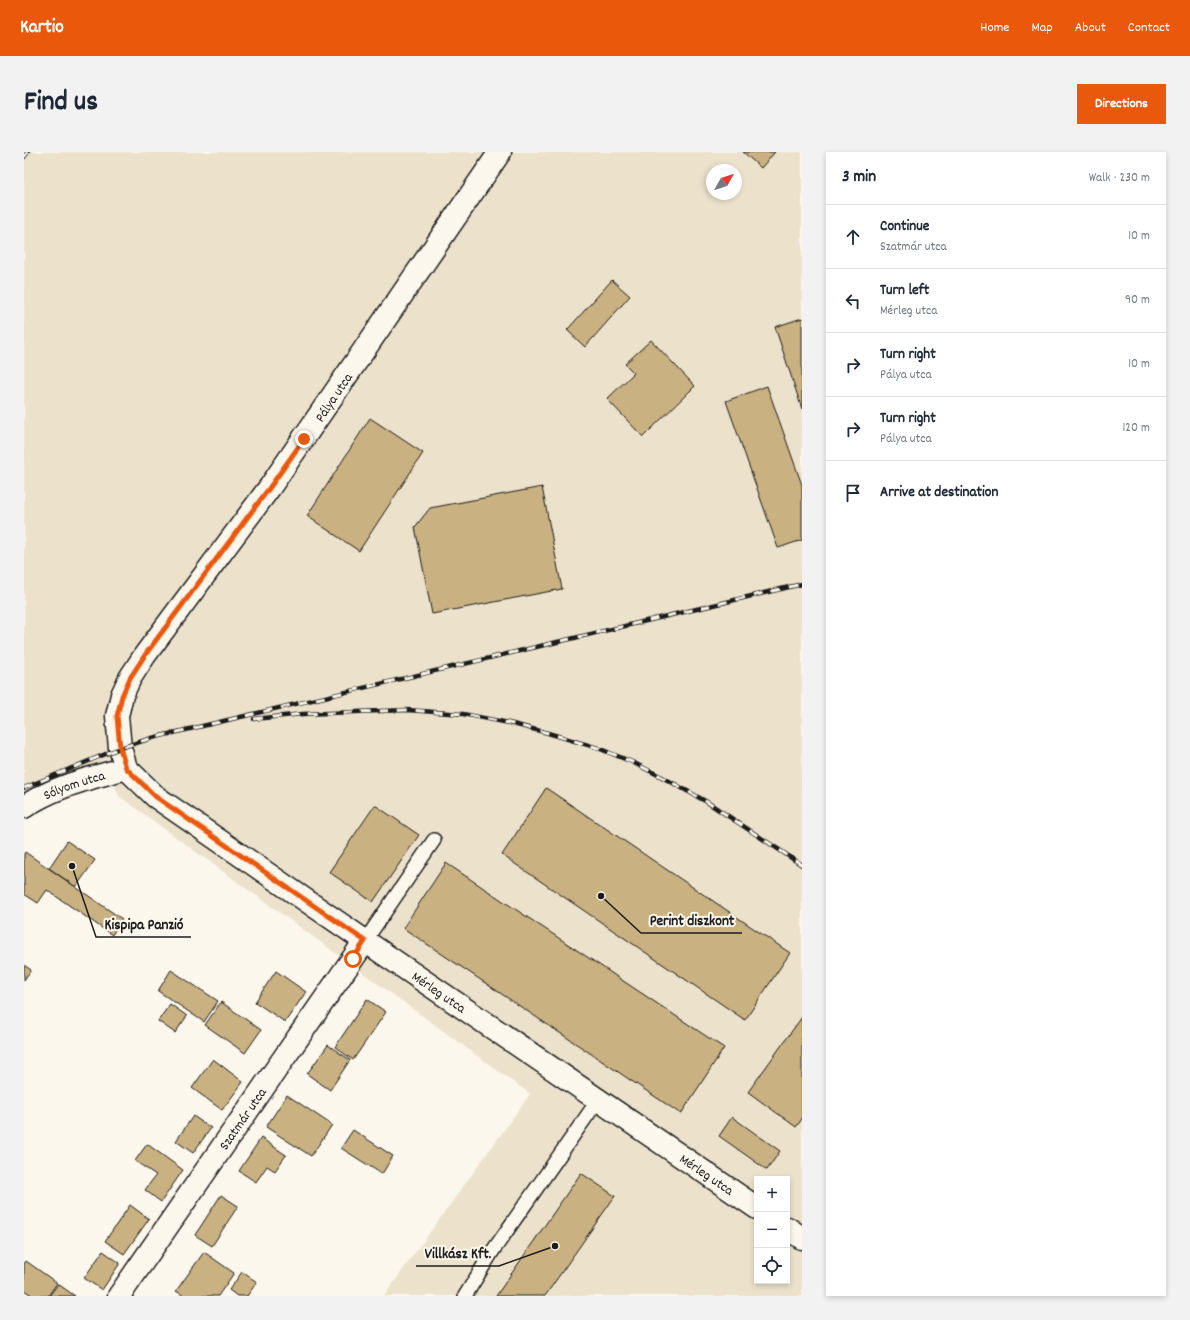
<!DOCTYPE html>
<html lang="en">
<head>
<meta charset="utf-8">
<style>
  body { margin:0; font-family:Dekko,sans-serif; background:#f2f2f3; color:#1f2937 }
  .controls { position:absolute; right:12px; bottom:12px; display:grid; overflow:hidden; border-radius:0px; box-shadow:0 2px 6px #0003 }
  .controls button { width:36px; height:36px; display:grid; place-items:center; padding:0; border:0; border-bottom:1px solid #e0e1e3; background:#fff; color:#1f2937; font:20px sans-serif }
  .compass { position:absolute; left:682px; top:12px; width:36px; height:36px; border-radius:50%; background:#fff; box-shadow:0 2px 6px #0003; rotate:51deg }
  .stop { position:absolute; width:12px; height:12px; margin:-9px; border:3px solid #ea580c; border-radius:50%; background:#fff }
  .stop.end { background:#ea580c; border-color:#fff; box-shadow:0 1px 4px #0008 }
  .list { margin:0; padding:0; list-style:none }
  h2 { display:flex; justify-content:space-between; align-items:center; height:52px; margin:0; padding:0 16px; font-size:17px }
  h2 small { font-size:13px; font-weight:400; color:#747a83 }
  .list li { display:grid; grid-template-columns:26px 1fr auto; gap:12px; align-items:center; box-sizing:border-box; height:64px; padding:0 16px; border-top:1px solid #e0e1e3 }
  .list b { display:block; font-size:15px; white-space:nowrap }
  .list p { margin:0; font-size:13px; white-space:nowrap; color:#747a83 }
  .list em { font-size:13px; font-style:normal; color:#747a83 }
  .icon { flex:none; width:22px; height:22px; fill:none; stroke:currentColor; stroke-width:2; stroke-linecap:round; stroke-linejoin:round }
  .map { position:relative; flex:none; width:778px; height:1144px; overflow:hidden; border-radius:0px }
  header { display:flex; align-items:center; gap:24px; box-sizing:border-box; height:56px; padding:0 20px; background:#ea580c; color:#fff }
  header strong { font-size:19px }
  nav { display:flex; gap:22px; margin-inline-start:auto; font-size:14px }
  .intro { display:flex; align-items:center; justify-content:space-between; box-sizing:border-box; height:96px; padding:0 24px }
  h1 { margin:0; font-size:28px }
  .button { padding:10px 18px; border-radius:0px; background:#ea580c; color:#fff; font-size:14px; font-weight:700 }
  main { display:flex; gap:24px; padding:0 24px }
  aside { flex:1; background:#fff; border-radius:0px; box-shadow:0 2px 6px #0003 }
  .map>svg:first-child { display:block }
</style>
</head>
<body>
<header>
<strong>Kartio</strong>
<nav><a>Home</a><a>Map</a><a>About</a><a>Contact</a></nav>
</header>
<div class="intro"><h1>Find us</h1><a class="button">Directions</a></div>
<main>
<div class="map">
<svg width="778" height="1144" viewBox="0 0 778 1144">
  <rect width="100%" height="100%" fill="#fbf7ec"/>
  <filter id="ink" filterUnits="userSpaceOnUse"><feTurbulence type="fractalNoise" baseFrequency=".025" numOctaves="2"/><feDisplacementMap in="SourceGraphic" scale="8" xChannelSelector="R" yChannelSelector="G"/><feConvolveMatrix kernelMatrix="1 2 1 2 8 2 1 2 1" color-interpolation-filters="sRGB"/></filter>
  <g filter="url(#ink)">
    <path fill="#ece2cc" fill-rule="evenodd" d="M 0,0 L 778,0 L 778,1144 L 360,1144 L 506,942 L 95,644 L 80,610 L 0,638 ZM 688,18 L 712,18 L 712,42 L 688,42 ZM 733,1027 L 763,1027 L 763,1129 L 733,1129 Z"/>
    <g fill="#c9b181" stroke="#1c1c1c">
      <polygon points="719,0 751,0 737,16"/>
      <polygon points="588,128 606,144 561,195 543,178"/>
      <polygon points="778,166 778,257 751,175"/>
      <polygon points="627,188 671,234 619,285 583,247 610,221 601,212"/>
      <polygon points="743,234 778,333 778,388 754,396 702,249"/>
      <polygon points="346,266 399,301 335,399 283,364"/>
      <polygon points="518,335 538,437 408,462 391,375 406,356"/>
      <polygon points="522,636 766,801 721,868 478,703"/>
      <polygon points="351,653 395,683 349,750 305,720"/>
      <polygon points="43,689 71,708 52,735 25,716"/>
      <polygon points="1,700 98,767 88,783 23,738 14,751 0,742 0,702"/>
      <polygon points="422,711 700,896 657,962 379,776"/>
      <polygon points="0,813 7,818 0,828"/>
      <polygon points="147,818 194,849 180,870 134,839"/>
      <polygon points="252,819 282,840 261,870 231,850"/>
      <polygon points="343,847 362,860 329,908 311,895"/>
      <polygon points="197,850 237,878 221,901 181,873"/>
      <polygon points="146,852 163,864 151,881 134,869"/>
      <polygon points="778,865 778,967 772,975 724,940"/>
      <polygon points="304,893 326,908 306,938 283,922"/>
      <polygon points="189,907 219,930 198,958 168,936"/>
      <polygon points="263,943 308,973 287,1004 242,975"/>
      <polygon points="169,964 187,976 169,1001 152,989"/>
      <polygon points="708,965 756,999 743,1018 695,984"/>
      <polygon points="329,978 369,1004 358,1022 317,996"/>
      <polygon points="237,986 262,1003 251,1019 243,1014 232,1030 215,1019"/>
      <polygon points="123,992 159,1018 137,1050 121,1038 132,1023 111,1009"/>
      <polygon points="557,1021 591,1044 521,1144 472,1144"/>
      <polygon points="197,1043 214,1054 188,1094 171,1083"/>
      <polygon points="106,1053 125,1067 100,1102 81,1089"/>
      <polygon points="79,1099 96,1111 78,1138 60,1126"/>
      <polygon points="180,1100 210,1121 194,1144 160,1144 152,1139"/>
      <polygon points="2,1109 33,1131 24,1144 9,1144 0,1138 0,1112"/>
      <polygon points="218,1120 233,1130 223,1144 213,1144 205,1138"/>
      <polygon points="34,1132 51,1144 25,1144"/>
    </g>
    <g fill="none" stroke-linecap="round" stroke-linejoin="round">
      <g stroke="#1c1c1c" stroke-width="16">
        <g id="lane">
          <polyline points="341,789 410,688"/>
          <polyline points="441,1144 468,1100 574,948"/>
        </g>
      </g>
      <g stroke="#1c1c1c" stroke-width="25">
        <g id="street">
          <path id="s1" d="M 476,0 L 246,335 L 121,503 L 106,526 L 98,543 L 93,564 L 96,596 L 102,616 L 132,645 L 341,789 L 733,1056"/>
          <path id="s2" d="M 0,655 C 30,634 68,626 102,616"/>
          <polyline points="763,1076 778,1086"/>
          <path id="s3" d="M 95,1144 L 341,789"/>
        </g>
      </g>
      <use href="#lane" stroke="#fbf7ec" stroke-width="13"/>
      <use href="#street" stroke="#fbf7ec" stroke-width="22"/>
      <g stroke="#1c1c1c" stroke-width="4.5">
        <g id="rail">
          <polyline points="0,5 4,0"/>
          <polyline points="230,567 279,562 383,558 439,562 485,571 524,581 574,596 608,610 638,625 683,650 778,713"/>
          <polyline points="0,636 96,596 128,586 778,432"/>
        </g>
      </g>
      <use href="#rail" stroke="#fbf7ec" stroke-width="3" stroke-dasharray="9" stroke-linecap="butt"/>
    </g>
  </g>
  <g fill="none" stroke-linecap="round" stroke-linejoin="round" filter="url(#ink)">
    <polyline stroke="#ea580c" stroke-width="5" points="280,287 246,335 121,503 106,526 98,544 93,564 96,596 102,616 132,645 341,789 329,807"/>
  </g>
  <g text-anchor="middle" stroke-width="4" stroke-linejoin="round" paint-order="stroke">
    <g font-size="14" fill="#1c1c1c" stroke="#fbf7ec">
      <text transform="translate(309 245) rotate(-56)" y="5">Pálya utca</text>
      <text dy="5" stroke="none"><textPath href="#s2" startOffset="55">Sólyom utca</textPath></text>
      <text dy="5" stroke="none"><textPath href="#s1" startOffset="1122">Mérleg utca</textPath></text>
      <text dy="5" stroke="none"><textPath href="#s3" startOffset="216">Szatmár utca</textPath></text>
      <text dy="5" stroke="none"><textPath href="#s1" startOffset="1446">Mérleg utca</textPath></text>
    </g>
  </g>
  <path fill="none" stroke="#1c1c1c" stroke-width="1.5" d="M577 744L617 781H718M48 714L72 785H167M531 1094L475 1114H392"/>
  <g fill="#1c1c1c" stroke="#fbf7ec" stroke-width="1.5">
    <circle cx="577" cy="744" r="4"/>
    <circle cx="48" cy="714" r="4"/>
    <circle cx="531" cy="1094" r="4"/>
  </g>
  <g font-size="15" text-anchor="middle" font-weight="bold" fill="#1c1c1c" stroke="#fbf7ec" stroke-width="4" stroke-linejoin="round" paint-order="stroke">
    <text x="668" y="773">Perint diszkont</text>
    <text x="120" y="777">Kispipa Panzió</text>
    <text x="434" y="1106">Villkász Kft.</text>
  </g>
</svg>
<div class="controls">
<button>+</button>
<button>−</button>
<button><svg class="icon" aria-label="locate" viewBox="0 0 24 24"><circle cx="12" cy="12" r="6"/><path d="M12 2v4M12 18v4M2 12h4M18 12h4"/></svg></button>
</div>
<svg class="compass" viewBox="-18 -18 36 36"><path d="M0-13l5 13h-10z" fill="#e53935"/><path d="M0 13l5-13h-10z" fill="#747a83"/></svg>
<div class="stop" style="left:329px;top:807px"></div>
<div class="stop end" style="left:280px;top:287px"></div>
</div>
<aside>
<h2>3 min<small>Walk · 230 m</small></h2>
<ul class="list">
<li><svg class="icon" aria-label="ahead" viewBox="0 0 24 24"><path d="M12 20V5M6 11l6-6 6 6"/></svg><div><b>Continue</b><p>Szatmár utca</p></div><em>10 m</em></li>
<li><svg class="icon" aria-label="left" viewBox="0 0 24 24"><path d="M17 20v-9H6M10 6l-5 5 5 5"/></svg><div><b>Turn left</b><p>Mérleg utca</p></div><em>90 m</em></li>
<li><svg class="icon" aria-label="right" viewBox="0 0 24 24"><path d="M7 20v-9h11M14 6l5 5-5 5"/></svg><div><b>Turn right</b><p>Pálya utca</p></div><em>10 m</em></li>
<li><svg class="icon" aria-label="right" viewBox="0 0 24 24"><path d="M7 20v-9h11M14 6l5 5-5 5"/></svg><div><b>Turn right</b><p>Pálya utca</p></div><em>120 m</em></li>
<li><svg class="icon" aria-label="arrive" viewBox="0 0 24 24"><path d="M6 21V4h12l-3 4 3 4H6"/></svg><div><b>Arrive at destination</b></div></li>
</ul>
</aside>
</main>
</body>
</html>
